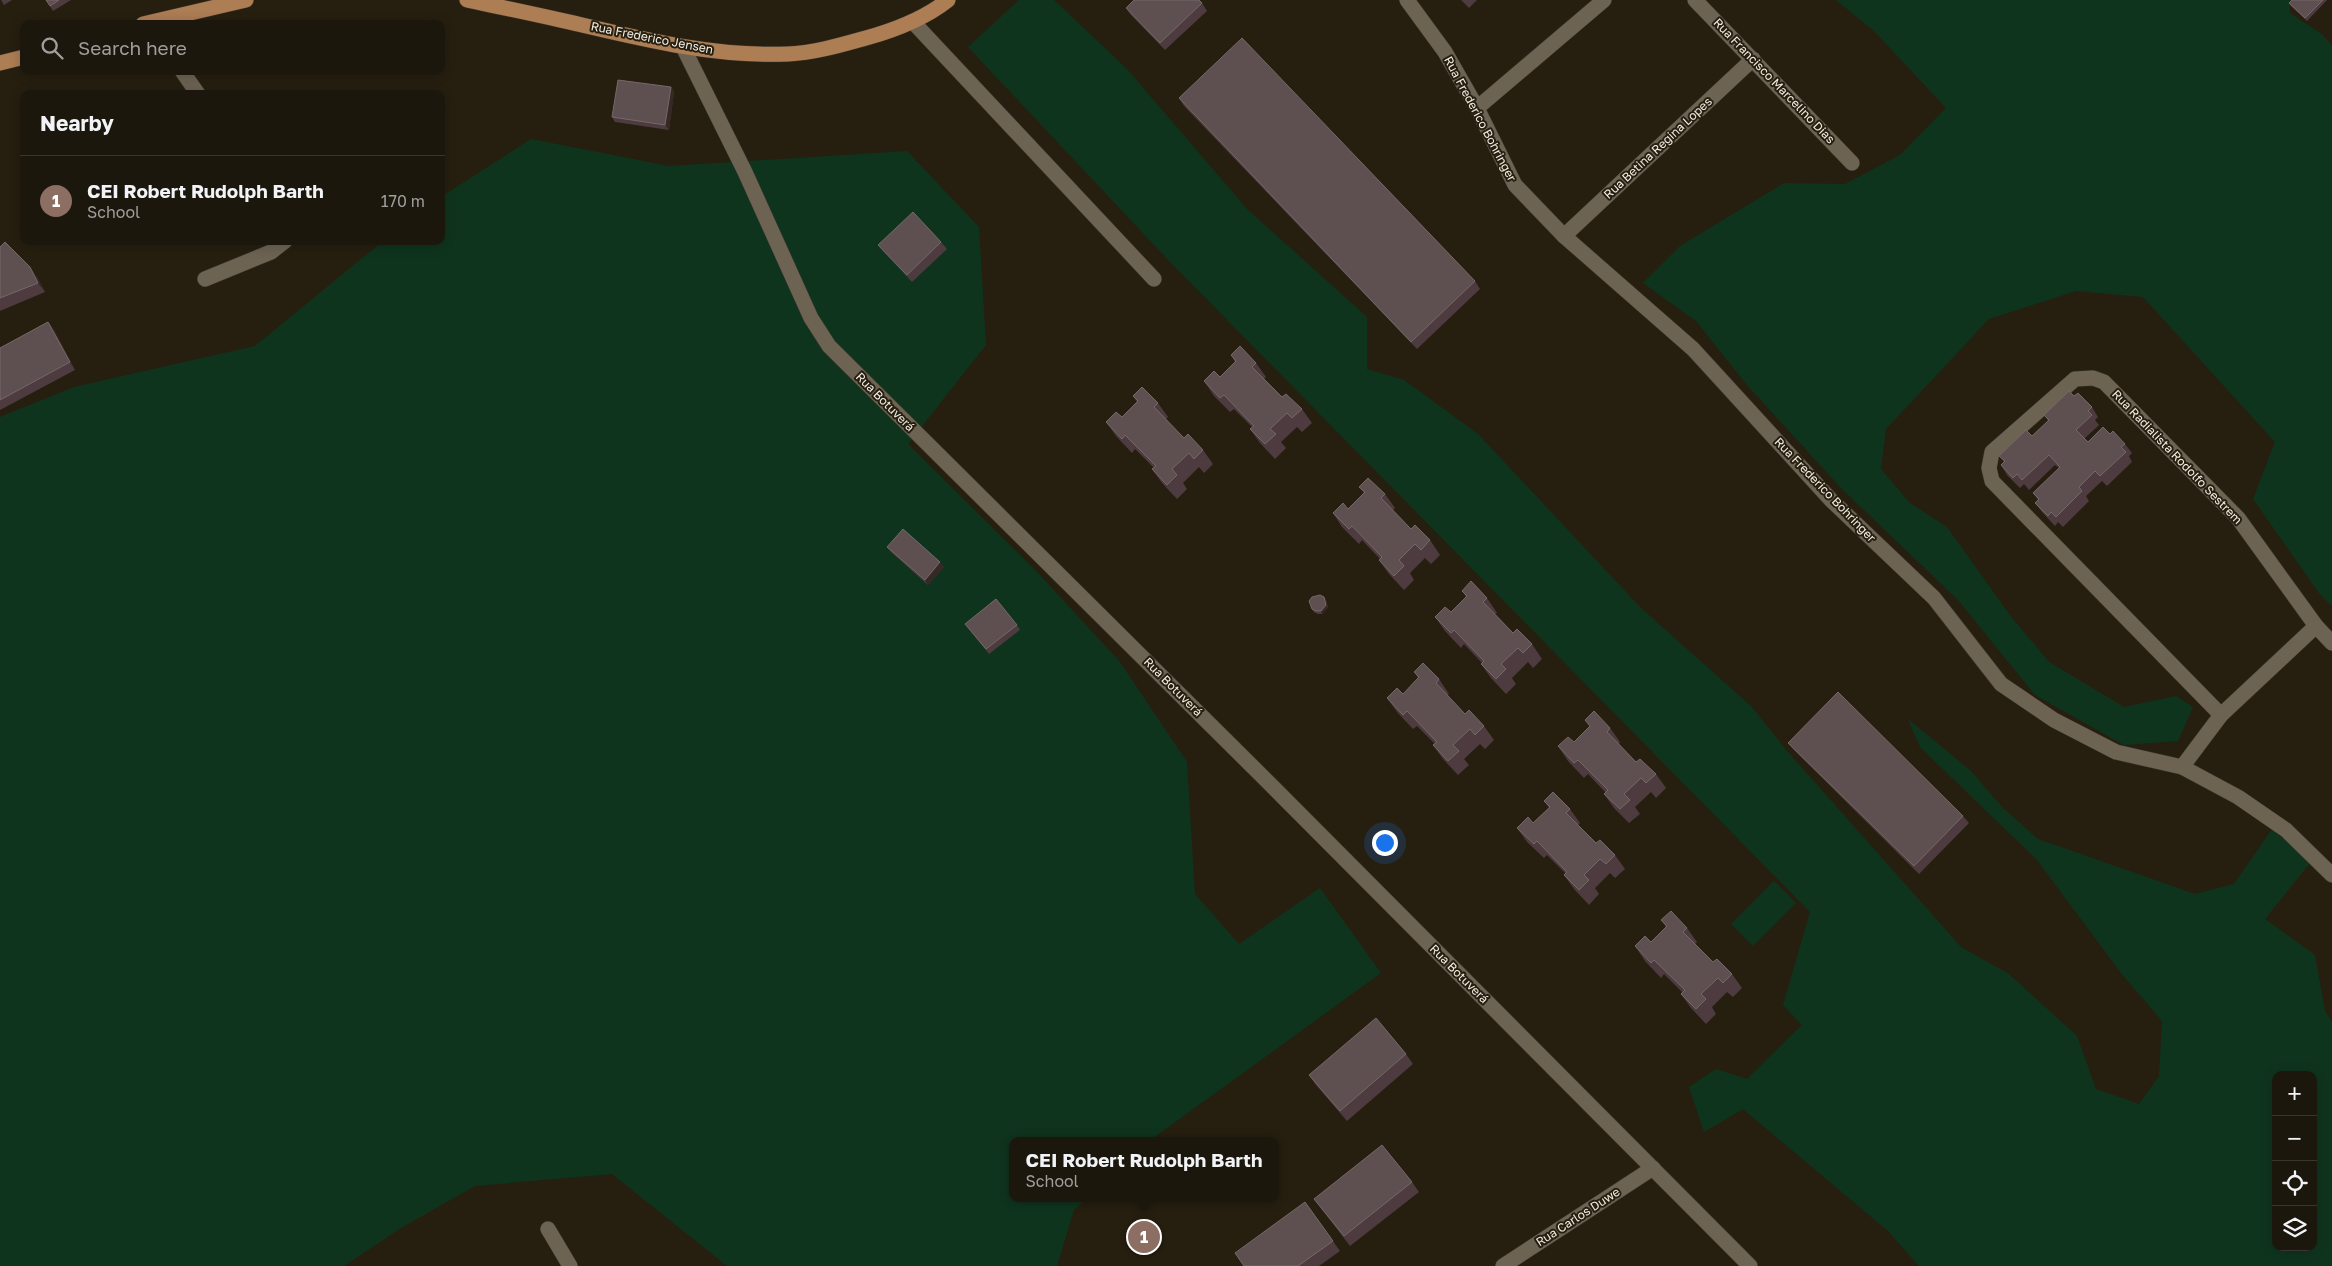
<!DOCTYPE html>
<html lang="en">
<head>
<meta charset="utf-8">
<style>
  body { margin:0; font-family:"Golos Text",sans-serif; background:#29241a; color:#f1f3f6 }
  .controls { position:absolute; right:15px; bottom:15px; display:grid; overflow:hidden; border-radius:10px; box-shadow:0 2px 12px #0003 }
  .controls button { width:45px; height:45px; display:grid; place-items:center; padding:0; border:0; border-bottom:1px solid #3a362d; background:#1c170c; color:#f1f3f6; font:25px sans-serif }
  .you { position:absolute; left:1384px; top:842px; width:18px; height:18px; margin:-12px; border:4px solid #fff; border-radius:50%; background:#1a73e8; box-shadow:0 0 0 8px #1a73e833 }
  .badge { display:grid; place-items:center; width:32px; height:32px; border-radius:50%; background:#8c9099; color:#fff; font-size:16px; font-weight:700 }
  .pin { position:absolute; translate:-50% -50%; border:2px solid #fff; box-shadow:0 1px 5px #0006 }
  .popup { position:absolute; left:1009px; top:1137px; width:270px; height:65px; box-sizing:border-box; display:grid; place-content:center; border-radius:10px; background:#1c170c; filter:drop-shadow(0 1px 4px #0005); font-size:16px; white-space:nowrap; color:#a09f9d }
  .popup b { font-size:19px; color:#f1f3f6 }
  .popup::after { content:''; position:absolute; left:50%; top:100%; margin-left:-10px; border:10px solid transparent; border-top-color:#1c170c }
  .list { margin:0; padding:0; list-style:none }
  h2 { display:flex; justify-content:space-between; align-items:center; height:65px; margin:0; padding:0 20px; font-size:21px }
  h2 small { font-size:16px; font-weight:400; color:#a09f9d }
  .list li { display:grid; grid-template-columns:32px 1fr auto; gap:15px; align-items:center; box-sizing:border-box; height:90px; padding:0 20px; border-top:1px solid #3a362d }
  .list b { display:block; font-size:19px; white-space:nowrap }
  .list p { margin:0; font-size:16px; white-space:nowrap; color:#a09f9d }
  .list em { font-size:16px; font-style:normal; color:#a09f9d }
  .icon { flex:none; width:28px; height:28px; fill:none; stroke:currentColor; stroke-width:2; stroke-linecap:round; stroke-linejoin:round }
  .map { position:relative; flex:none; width:2332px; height:1266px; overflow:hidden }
  .search { position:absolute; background:#1c170c; box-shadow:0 2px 12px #0003; left:20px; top:20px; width:425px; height:55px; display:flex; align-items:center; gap:12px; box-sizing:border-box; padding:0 18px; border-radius:10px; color:#a09f9d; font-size:19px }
  .panel { position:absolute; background:#1c170c; box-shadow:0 2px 12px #0003; left:20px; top:90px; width:425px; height:155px; border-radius:10px }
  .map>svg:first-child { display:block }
</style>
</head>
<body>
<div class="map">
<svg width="2332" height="1266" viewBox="0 0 2332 1266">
  <rect width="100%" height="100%" fill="#261f10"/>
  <g fill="#0f341e" fill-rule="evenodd">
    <path d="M 1019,0 L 1054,0 L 1127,69 L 1247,209 L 1367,317 L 1367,369 L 1404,380 L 1478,434 L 1641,608 L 1752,707 L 1787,751 L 1961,947 L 2009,974 L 2077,1036 L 2096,1089 L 2139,1104 L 2159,1076 L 2162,1021 L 2121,973 L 2037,860 L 1920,747 L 1908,719 L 1971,771 L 2002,807 L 2038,839 L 2195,894 L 2234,884 L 2272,829 L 2310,863 L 2265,919 L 2315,955 L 2325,1011 L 2332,1022 L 2332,1266 L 1919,1266 L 1888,1231 L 1743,1109 L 1704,1132 L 1689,1087 L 1716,1069 L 1747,1079 L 1802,1025 L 1783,1005 L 1810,912 L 1171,263 L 968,47 ZM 2276,1075 L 2313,1075 L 2313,1247 L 2276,1247 Z"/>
    <polygon points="1836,0 2290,0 2290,13 2323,35 2332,46 2332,606 2319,593 2253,499 2275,442 2143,297 2076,291 1989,319 1886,429 1881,469 1910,503 1947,527 2009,614 2049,662 2124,707 2176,696 2193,707 2178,741 2124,745 2035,695 1958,600 1841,488 1747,385 1696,321 1643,283 1680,246 1784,183 1845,184 1900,155 1946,108 1874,31"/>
    <polygon points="531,139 669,166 907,151 979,227 986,345 908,444 1039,574 1120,662 1187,762 1195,894 1239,944 1320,888 1381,973 1149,1141 1013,1141 1013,1198 1087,1198 1074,1210 1057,1266 727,1266 612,1174 475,1186 401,1228 344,1266 0,1266 0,417 74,387 255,346 383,241 441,241 441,197"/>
    <polygon points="1774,881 1796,903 1753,946 1731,924"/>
  </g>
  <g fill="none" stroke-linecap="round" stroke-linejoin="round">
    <g stroke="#3d372e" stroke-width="16">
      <g id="minor">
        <polyline points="1407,0 1445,52 1477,108 1515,185 1564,236 1693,349 1831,500 1934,598 2001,684 2054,720 2116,752 2182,767 2238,797 2286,830 2332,875"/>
        <polyline points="1695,0 1852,163"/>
        <polyline points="913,22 1154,279"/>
        <polyline points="683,47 745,172 811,318 829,346 1269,783 1750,1266"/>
        <polyline points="182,71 198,94"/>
        <polyline points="1477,108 1604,0"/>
        <polyline points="1564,236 1753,59"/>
        <polyline points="205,279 271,252 285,241"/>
        <polyline points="2221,715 1992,481 1989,468 1992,452 2075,379 2093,378 2104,382 2238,518 2316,626 2332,643"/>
        <polyline points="2182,767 2221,715 2316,626"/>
        <polyline points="548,1229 570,1266"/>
        <polyline points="1503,1266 1653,1168"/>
      </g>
    </g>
    <g stroke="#3d372e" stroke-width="16">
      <g id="major">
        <path d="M 467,0 C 505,8 544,16 582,25 C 650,41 718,57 788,54 C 814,53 841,45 866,38 C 895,30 924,19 948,0"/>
        <polyline points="143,24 246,0"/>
        <polyline points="0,63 24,57"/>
      </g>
    </g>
    <use href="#minor" stroke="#6c6353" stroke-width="15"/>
    <use href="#major" stroke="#ad7d54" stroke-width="15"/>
  </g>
  <g fill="#4d3b3f">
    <polygon points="1,0 12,0 4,5"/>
    <polygon points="46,0 71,0 53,11"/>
    <polygon points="1461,0 1477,0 1469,8"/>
    <polygon points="2292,0 2327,0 2307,21 2291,6 2289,3"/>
    <polygon points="1202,3 1207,11 1165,50 1131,15 1126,8"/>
    <polygon points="671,87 674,92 669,130 615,122 612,117"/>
    <polygon points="1179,98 1475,281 1480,289 1417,349 1184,106"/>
    <polygon points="941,242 947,249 912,282 884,252 878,245"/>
    <polygon points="0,247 37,277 45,292 0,311"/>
    <polygon points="48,322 54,330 75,370 0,410 0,348"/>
    <polygon points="1231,355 1256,363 1266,377 1264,379 1282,397 1302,409 1312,423 1302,432 1297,427 1281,442 1286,448 1275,459 1260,443 1250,429 1252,427 1234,409 1230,412 1214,396 1204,381 1220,377 1235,362"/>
    <polygon points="1133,396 1158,403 1168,417 1166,419 1184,438 1203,450 1213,464 1204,473 1199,467 1183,483 1187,489 1177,499 1162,483 1152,469 1154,468 1135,449 1132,453 1116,436 1106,422 1122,417 1137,402"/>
    <polygon points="2092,407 2098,417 2095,420 2099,425 2084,439 2088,442 2110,434 2125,444 2132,453 2129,456 2132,462 2107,486 2102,481 2086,496 2089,501 2063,527 2058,522 2055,526 2042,512 2035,503 2038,500 2033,493 2059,468 2055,465 2029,490 2024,484 2020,488 2007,475 2001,465 2004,462 1999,456 2032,436 2048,421 2044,415"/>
    <polygon points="1359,487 1385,494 1395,508 1393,510 1411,529 1430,540 1440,555 1431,564 1425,558 1410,573 1414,580 1404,590 1389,574 1379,560 1380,559 1362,540 1359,544 1342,527 1333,513 1348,509 1364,493"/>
    <polygon points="887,547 944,567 928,585 891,552"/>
    <polygon points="1462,591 1487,598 1497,613 1495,614 1513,633 1532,644 1542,659 1533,668 1528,662 1512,678 1516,684 1506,694 1491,678 1481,664 1482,663 1464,644 1461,648 1445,631 1435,617 1451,612 1466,597"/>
    <polygon points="1324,597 1326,600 1328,607 1322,614 1318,614 1314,612 1312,609"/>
    <polygon points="1017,625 1020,630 989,654 969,629"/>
    <polygon points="1414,672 1439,679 1449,694 1447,695 1465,714 1484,726 1494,740 1485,749 1480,744 1464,759 1469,765 1458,775 1443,759 1433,745 1435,744 1417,726 1413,729 1397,712 1387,698 1403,694 1418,678"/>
    <polygon points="1585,720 1610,728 1620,742 1619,744 1636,762 1656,774 1666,788 1656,798 1651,792 1635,807 1640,814 1629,823 1614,808 1604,794 1606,793 1588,774 1584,778 1568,761 1558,746 1574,742 1590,727"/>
    <polygon points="1788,743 1963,816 1969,823 1919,874 1794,750"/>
    <polygon points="1544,801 1570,809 1580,823 1578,825 1596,843 1615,855 1625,869 1615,878 1610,873 1595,888 1599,894 1589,905 1574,889 1564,875 1565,873 1547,855 1544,858 1527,842 1517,828 1533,823 1549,808"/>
    <polygon points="1661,920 1687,928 1697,942 1695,944 1713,962 1732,974 1742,988 1733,997 1727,992 1712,1007 1716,1014 1706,1024 1691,1008 1681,994 1682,992 1664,974 1661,978 1645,961 1635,946 1651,942 1666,927"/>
    <polygon points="1406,1054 1413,1064 1347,1121 1316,1085 1309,1075"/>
    <polygon points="1412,1182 1419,1192 1350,1246 1314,1199"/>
    <polygon points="1305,1202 1340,1251 1319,1266 1244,1266"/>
  </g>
  <g fill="#362825">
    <polygon points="671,87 674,92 669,130 665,125"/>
    <polygon points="30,267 37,277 45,292 38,283"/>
    <polygon points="48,322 54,330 75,370 70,362"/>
    <polygon points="940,562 944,567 928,585 925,580"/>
    <polygon points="1324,597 1326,600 1328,607 1322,614 1321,611"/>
  </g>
  <g fill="#5e4f51" stroke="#766868">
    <polygon points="46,0 59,0 50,6"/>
    <polygon points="1134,0 1199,0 1202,3 1160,43 1126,8"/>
    <polygon points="2292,0 2323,0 2305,18 2289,3"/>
    <polygon points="1242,38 1475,281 1411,342 1179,98"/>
    <polygon points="618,80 671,87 665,125 612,117"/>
    <polygon points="913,212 941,242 907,275 878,245"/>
    <polygon points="5,242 30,267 38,283 0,298 0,247"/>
    <polygon points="48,322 70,362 0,400 0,348"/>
    <polygon points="1240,346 1256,363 1252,367 1282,397 1286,394 1302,409 1292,418 1287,413 1270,429 1276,434 1265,444 1250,429 1254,426 1224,395 1220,398 1204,381 1214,371 1220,377 1236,361 1231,355"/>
    <polygon points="1142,387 1158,403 1154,407 1184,438 1188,434 1203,450 1194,459 1189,453 1172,469 1177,475 1167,485 1152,469 1156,466 1125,435 1122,439 1106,422 1116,412 1122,417 1138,401 1133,396"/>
    <polygon points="2069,391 2074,396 2078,393 2092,407 2088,411 2092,415 2076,430 2088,442 2103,427 2110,434 2113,431 2125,444 2121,447 2126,452 2100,476 2095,471 2079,487 2082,491 2056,517 2051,512 2048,516 2035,503 2039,499 2033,493 2060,467 2049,455 2022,480 2017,474 2013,478 2001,465 2005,461 1999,456 2026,430 2032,436 2049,420 2044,415"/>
    <polygon points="1368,478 1385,494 1381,498 1411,529 1415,525 1430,540 1421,550 1415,544 1399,560 1404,566 1394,576 1379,560 1382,557 1352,526 1349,529 1333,513 1343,503 1348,509 1365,492 1359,487"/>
    <polygon points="903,529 940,562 925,580 887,547"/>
    <polygon points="1471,581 1487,598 1483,602 1513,633 1517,629 1532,644 1523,653 1518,648 1501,664 1506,669 1496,679 1481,664 1484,661 1454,630 1451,633 1435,617 1445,607 1451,612 1467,596 1462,591"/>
    <polygon points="1320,595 1324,597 1326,605 1321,611 1316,611 1312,609 1309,601 1312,597"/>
    <polygon points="996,599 1017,625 986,649 965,624"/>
    <polygon points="1423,663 1439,679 1436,683 1465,714 1469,710 1484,726 1475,735 1470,729 1453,745 1459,751 1448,761 1433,745 1437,742 1407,711 1403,715 1387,698 1397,688 1403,694 1419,677 1414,672"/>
    <polygon points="1838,692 1963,816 1914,866 1788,743"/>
    <polygon points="1594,711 1610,728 1607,732 1636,762 1640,759 1656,774 1646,783 1641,778 1624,794 1630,800 1620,809 1604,794 1608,790 1578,760 1574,763 1558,746 1568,737 1574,742 1590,726 1585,720"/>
    <polygon points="1553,792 1570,809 1566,813 1596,843 1600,840 1615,855 1606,864 1600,859 1584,875 1589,880 1579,890 1564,875 1567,872 1537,841 1534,844 1517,828 1528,817 1533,823 1550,807 1544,801"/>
    <polygon points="1671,911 1687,928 1683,932 1713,962 1717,959 1732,974 1723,983 1718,978 1701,994 1706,999 1696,1009 1681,994 1685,990 1654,960 1651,963 1635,946 1645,936 1651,942 1667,926 1661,920"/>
    <polygon points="1376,1018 1406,1054 1340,1111 1309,1075"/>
    <polygon points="1382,1145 1412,1182 1344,1236 1314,1199"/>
    <polygon points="1305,1202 1333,1241 1298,1266 1244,1266 1235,1253"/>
  </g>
  <g text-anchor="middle" stroke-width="4" stroke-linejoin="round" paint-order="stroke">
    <g font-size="12" fill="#f3eee4" stroke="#261f10">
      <text transform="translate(652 38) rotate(11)" y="4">Rua Frederico Jensen</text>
      <text transform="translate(1774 81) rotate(46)" y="4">Rua Francisco Marcelino Dias</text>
      <text transform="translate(1480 119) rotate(62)" y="4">Rua Frederico Bohringer</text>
      <text transform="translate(1658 148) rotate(-43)" y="4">Rua Betina Regina Lopes</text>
      <text transform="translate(885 402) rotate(45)" y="4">Rua Botuverá</text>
      <text transform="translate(2177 457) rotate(46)" y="4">Rua Radialista Rodolfo Sestrem</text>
      <text transform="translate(1825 490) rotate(46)" y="4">Rua Frederico Bohringer</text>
      <text transform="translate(1173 687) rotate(45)" y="4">Rua Botuverá</text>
      <text transform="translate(1459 974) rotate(45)" y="4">Rua Botuverá</text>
      <text transform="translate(1578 1217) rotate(-33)" y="4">Rua Carlos Duwe</text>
    </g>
  </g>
</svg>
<div class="controls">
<button>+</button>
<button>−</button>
<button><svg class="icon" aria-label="locate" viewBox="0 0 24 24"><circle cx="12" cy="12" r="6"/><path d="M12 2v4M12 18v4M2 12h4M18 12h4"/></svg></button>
<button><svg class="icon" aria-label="layers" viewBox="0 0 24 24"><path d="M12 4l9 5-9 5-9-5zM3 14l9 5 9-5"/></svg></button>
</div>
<div class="you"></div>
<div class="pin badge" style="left:1144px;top:1237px;background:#8d6e63">1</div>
<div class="popup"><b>CEI Robert Rudolph Barth</b>School</div>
<div class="search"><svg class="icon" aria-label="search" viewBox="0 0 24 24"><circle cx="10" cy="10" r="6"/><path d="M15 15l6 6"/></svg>Search here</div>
<section class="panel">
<h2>Nearby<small></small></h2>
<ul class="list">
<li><span class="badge" style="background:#8d6e63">1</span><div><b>CEI Robert Rudolph Barth</b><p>School</p></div><em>170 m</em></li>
</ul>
</section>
</div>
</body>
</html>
